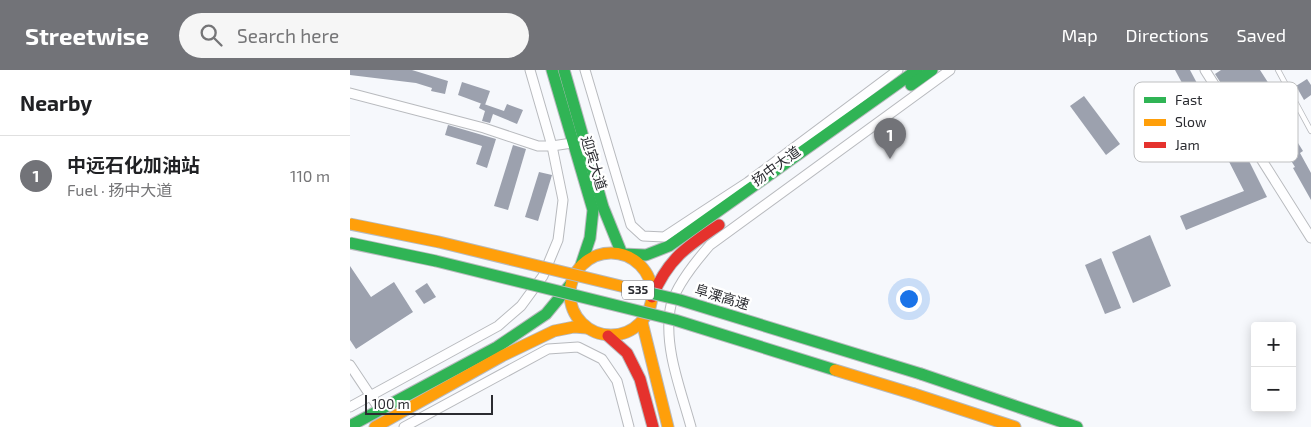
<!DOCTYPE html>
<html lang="en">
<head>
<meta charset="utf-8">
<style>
  body { margin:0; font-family:"Exo 2","Noto Sans SC",sans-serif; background:#f6f6f6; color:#202124 }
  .controls { position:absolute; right:15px; bottom:15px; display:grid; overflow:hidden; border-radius:5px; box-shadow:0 2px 12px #0003 }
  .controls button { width:45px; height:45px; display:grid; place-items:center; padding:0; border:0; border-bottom:1px solid #e0e0e0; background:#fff; color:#202124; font:25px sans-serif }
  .scale { position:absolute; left:15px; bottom:12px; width:128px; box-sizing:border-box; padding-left:5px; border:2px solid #2b2c31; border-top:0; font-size:14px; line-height:18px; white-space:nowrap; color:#2b2c31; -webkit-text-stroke:4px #fff; paint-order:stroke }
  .you { position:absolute; left:558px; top:228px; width:18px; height:18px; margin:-12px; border:4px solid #fff; border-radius:50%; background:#1a73e8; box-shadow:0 0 0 8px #1a73e833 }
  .badge { display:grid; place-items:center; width:32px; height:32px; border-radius:50%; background:#727378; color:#fff; font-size:16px; font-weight:700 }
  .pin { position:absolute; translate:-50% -41px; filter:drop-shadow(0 1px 2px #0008) }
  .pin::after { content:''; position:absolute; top:26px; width:18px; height:15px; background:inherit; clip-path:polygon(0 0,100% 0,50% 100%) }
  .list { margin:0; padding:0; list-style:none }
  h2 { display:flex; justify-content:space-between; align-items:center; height:65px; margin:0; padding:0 20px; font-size:21px }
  h2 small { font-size:16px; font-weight:400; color:#757577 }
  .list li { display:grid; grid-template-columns:32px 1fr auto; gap:15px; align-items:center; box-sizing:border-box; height:80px; padding:0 20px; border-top:1px solid #e0e0e0 }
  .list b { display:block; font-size:19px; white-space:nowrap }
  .list p { margin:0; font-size:16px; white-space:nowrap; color:#757577 }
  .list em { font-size:16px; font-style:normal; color:#757577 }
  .icon { flex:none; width:28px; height:28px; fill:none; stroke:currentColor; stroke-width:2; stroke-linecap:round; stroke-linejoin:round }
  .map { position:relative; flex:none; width:961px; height:357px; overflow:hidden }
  header { display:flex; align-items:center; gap:30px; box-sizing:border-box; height:70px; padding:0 25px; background:#727378; color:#fff }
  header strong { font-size:24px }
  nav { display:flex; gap:28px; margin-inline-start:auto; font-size:18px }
  .search { width:350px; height:45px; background:#f6f6f6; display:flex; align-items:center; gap:12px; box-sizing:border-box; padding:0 18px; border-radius:28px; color:#757577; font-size:19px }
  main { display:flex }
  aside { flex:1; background:#fff }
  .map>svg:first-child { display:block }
</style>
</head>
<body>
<header>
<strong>Streetwise</strong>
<div class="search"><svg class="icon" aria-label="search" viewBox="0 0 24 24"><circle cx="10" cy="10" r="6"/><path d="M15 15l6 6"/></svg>Search here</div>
<nav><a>Map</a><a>Directions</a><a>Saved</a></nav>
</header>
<main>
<aside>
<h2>Nearby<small></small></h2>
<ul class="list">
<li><span class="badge">1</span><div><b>中远石化加油站</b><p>Fuel · 扬中大道</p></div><em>110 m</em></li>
</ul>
</aside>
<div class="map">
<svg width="961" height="357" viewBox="0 0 961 357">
  <rect width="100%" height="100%" fill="#f6f8fc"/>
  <g fill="#9ca1ae">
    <polygon points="0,0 62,0 98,11 95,24 81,21 82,18 66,13 0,5"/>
    <polygon points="825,0 840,0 849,17 838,24"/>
    <polygon points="871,0 910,0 919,14 896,30 898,33 888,40 865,4"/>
    <polygon points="957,9 961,15 961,25 954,30 946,16"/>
    <polygon points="112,12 140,21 135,35 108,25"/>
    <polygon points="734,26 770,74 756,85 720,36"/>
    <polygon points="131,33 154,41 157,34 173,40 167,54 143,44 140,53 132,51 135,41 129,38"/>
    <polygon points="923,33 953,81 950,83 961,103 961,130 943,98 945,97 910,41"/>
    <polygon points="98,55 146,69 137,98 126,94 132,76 95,65"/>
    <polygon points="886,65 917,127 836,160 830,146 894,121 870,74"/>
    <polygon points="163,75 176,79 158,140 144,136"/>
    <polygon points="189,102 202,105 188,151 175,147"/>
    <polygon points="800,165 821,216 783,233 762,182"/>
    <polygon points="751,188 771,238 755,244 735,195"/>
    <polygon points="0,196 21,227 44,212 63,242 6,279 0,270"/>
    <polygon points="77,213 86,227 74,234 65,221"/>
  </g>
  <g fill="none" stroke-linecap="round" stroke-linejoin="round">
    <g stroke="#b8babe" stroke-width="6">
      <polyline id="lane" points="928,0 961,61"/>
    </g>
    <g stroke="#b8babe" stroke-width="11">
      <g id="street">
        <polyline points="235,0 281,155 293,166 314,167 352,142 398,112 548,0"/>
        <polyline points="855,0 961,168"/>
        <polyline points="0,23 134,58 188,76 202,76 222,73"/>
        <polyline points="0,295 30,340"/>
        <polyline points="0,337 148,256 171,236 193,206 208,170 213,130 202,76 180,0"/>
        <polyline points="54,357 198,279 228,277 252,289 267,311 279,357"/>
        <path d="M 341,357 C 331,320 314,279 320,240 C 323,219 346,191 360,175 L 600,0"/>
      </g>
    </g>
    <g stroke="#b8babe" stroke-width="13">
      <g id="fast">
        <polyline points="202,0 243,140 240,168 231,195"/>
        <polyline points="214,0 253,137 272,184 296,185 319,176 567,0"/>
        <polyline points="561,15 582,0"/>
        <polyline points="571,304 727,357"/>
        <polyline points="0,356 147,277 196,244 220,215"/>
      </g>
    </g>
    <g stroke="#b8babe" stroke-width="13">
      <g id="slow">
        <circle cx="261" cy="224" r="41"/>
        <polyline points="292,252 318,357"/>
        <polyline points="564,324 665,357"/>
        <polyline points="25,357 152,286 204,261 224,257 237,258"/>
      </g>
    </g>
    <g stroke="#b8babe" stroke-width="13">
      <g id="jam">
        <path d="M 302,227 C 318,189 336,177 369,155"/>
        <polyline points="258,266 277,283 290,309 303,357"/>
      </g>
    </g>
    <use href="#lane" stroke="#fefeff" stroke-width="4.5"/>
    <use href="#street" stroke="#fefeff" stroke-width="9"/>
    <use href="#fast" stroke="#30b455" stroke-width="11"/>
    <use href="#slow" stroke="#ff9f0a" stroke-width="11"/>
    <use href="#jam" stroke="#e5322d" stroke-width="11"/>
    <g stroke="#b8babe" stroke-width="13" stroke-linecap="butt">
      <g id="fast-bridge">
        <polyline points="0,173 86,191 325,250 485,300"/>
        <polyline points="283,219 330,230 571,304"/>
      </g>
    </g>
    <g stroke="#b8babe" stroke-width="13" stroke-linecap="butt">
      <g id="slow-bridge">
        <polyline points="0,154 89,172 283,219"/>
        <polyline points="485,300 564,324"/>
      </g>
    </g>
    <use href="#fast-bridge" stroke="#30b455" stroke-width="11"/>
    <use href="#slow-bridge" stroke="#ff9f0a" stroke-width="11"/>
  </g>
  <g text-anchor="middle" stroke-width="5" stroke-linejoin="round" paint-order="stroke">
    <rect fill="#fff" stroke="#6b6b6f" stroke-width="1" x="272" y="210.5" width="32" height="19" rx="4"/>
    <g font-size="12" font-weight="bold" fill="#2b2c31">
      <text x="288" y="224">S35</text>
    </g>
    <g font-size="14" fill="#2b2c31" stroke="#fff">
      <text transform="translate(244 93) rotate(73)" y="5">迎宾大道</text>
      <text transform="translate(426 96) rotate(-36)" y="5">扬中大道</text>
      <text transform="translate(372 227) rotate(17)" y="5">阜溧高速</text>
    </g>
  </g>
  <rect x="784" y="12" width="164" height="80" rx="8" fill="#fff" stroke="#bfc0c1" stroke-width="1"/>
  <rect x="794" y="27" width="22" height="6" fill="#30b455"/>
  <rect x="794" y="49" width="22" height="7" fill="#ff9f0a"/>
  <rect x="794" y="72" width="22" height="6" fill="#e5322d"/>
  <g font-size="14" fill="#2b2c31">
    <text x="825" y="35">Fast</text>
    <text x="825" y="57">Slow</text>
    <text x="825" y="80">Jam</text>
  </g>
</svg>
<div class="controls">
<button>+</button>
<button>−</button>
</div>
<div class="scale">100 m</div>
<div class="you"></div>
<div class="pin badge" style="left:540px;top:89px">1</div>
</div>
</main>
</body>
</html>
